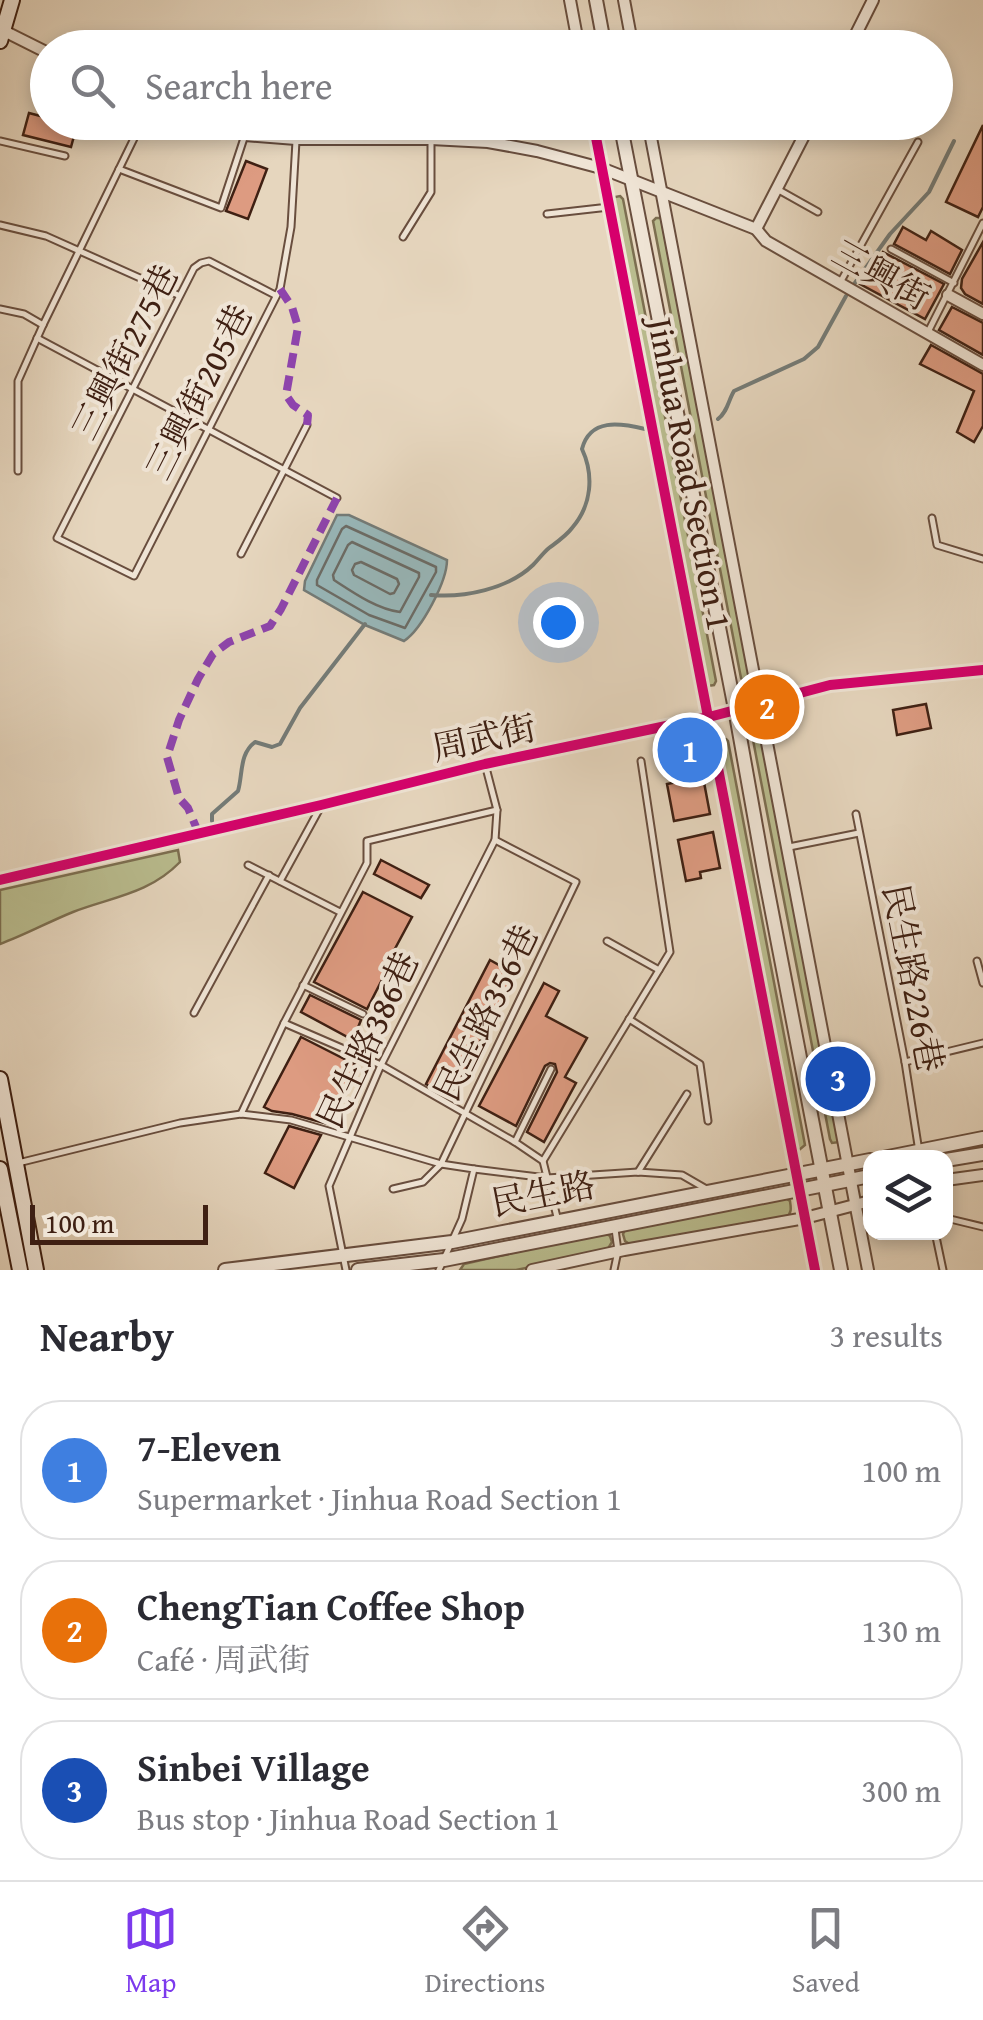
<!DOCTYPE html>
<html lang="en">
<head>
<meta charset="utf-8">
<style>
  body { margin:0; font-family:"Gentium Book Plus","Noto Serif TC",serif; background:#f2f2f3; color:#2b2b33 }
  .controls { position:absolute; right:30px; bottom:30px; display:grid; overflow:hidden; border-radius:20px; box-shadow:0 5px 15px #0003 }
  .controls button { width:90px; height:90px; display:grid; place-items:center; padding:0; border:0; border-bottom:2px solid #e1e1e2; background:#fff; color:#2b2b33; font:50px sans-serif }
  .scale { position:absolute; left:30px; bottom:25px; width:178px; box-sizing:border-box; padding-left:10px; border:5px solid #3f2013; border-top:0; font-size:28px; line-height:35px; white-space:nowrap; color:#3f2013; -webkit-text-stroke:8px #efe4d5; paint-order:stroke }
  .you { position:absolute; left:558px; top:622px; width:35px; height:35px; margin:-25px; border:8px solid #fff; border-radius:50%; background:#1a73e8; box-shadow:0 0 0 15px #1a73e833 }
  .badge { display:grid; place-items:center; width:65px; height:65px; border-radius:50%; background:#7c3aed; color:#fff; font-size:32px; font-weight:700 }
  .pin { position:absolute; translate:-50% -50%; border:5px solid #fff; box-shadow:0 2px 10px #0006 }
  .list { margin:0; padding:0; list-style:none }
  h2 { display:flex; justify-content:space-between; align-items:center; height:130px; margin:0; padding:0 40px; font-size:42px }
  h2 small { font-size:32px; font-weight:400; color:#7c7c81 }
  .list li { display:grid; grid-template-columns:65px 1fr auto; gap:30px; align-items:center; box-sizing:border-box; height:140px; margin:0 20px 20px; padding:0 20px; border:2px solid #e1e1e2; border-radius:40px }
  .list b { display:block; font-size:38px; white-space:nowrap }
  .list p { margin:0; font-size:32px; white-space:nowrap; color:#7c7c81 }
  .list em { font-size:32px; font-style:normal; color:#7c7c81 }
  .icon { flex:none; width:55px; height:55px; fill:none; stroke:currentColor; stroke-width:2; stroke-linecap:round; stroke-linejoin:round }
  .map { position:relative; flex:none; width:983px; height:1270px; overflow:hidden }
  .search { position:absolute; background:#fff; box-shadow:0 5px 15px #0003; left:30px; right:30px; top:30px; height:110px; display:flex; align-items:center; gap:25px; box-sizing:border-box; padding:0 35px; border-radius:55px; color:#7c7c81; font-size:38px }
  .sheet { height:610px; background:#fff }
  nav { display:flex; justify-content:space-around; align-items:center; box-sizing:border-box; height:140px; border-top:2px solid #e1e1e2; background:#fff; font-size:28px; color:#7c7c81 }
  nav a { display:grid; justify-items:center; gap:5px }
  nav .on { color:#7c3aed }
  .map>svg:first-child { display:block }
</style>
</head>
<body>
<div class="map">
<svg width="983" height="1270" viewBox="0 0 983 1270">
  <rect width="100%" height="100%" fill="#e6d6be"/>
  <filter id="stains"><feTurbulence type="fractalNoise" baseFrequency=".002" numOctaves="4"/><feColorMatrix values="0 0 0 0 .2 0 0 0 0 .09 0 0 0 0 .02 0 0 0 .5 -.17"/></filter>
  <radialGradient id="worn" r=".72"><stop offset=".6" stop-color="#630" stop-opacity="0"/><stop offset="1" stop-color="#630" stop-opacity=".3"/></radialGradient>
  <g fill="#b9bc8e" stroke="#7c6e50" stroke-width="2.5">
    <polygon points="620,196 623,199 716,681 714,685 708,686 705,683 614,201 615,197"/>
    <polygon points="656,218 661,218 751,676 749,680 743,681 741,678 653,221"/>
    <polygon points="761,734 840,1142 832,1143 830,1139 753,740 755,736"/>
    <polygon points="726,739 728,741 805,1145 799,1150 796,1150 718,744 720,740"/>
    <path d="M 178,850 L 180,862 C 149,894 112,897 73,912 C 48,922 25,935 0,944 L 0,890 Z"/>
    <path d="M 784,1197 L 790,1201 C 791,1208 792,1213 786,1218 L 631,1245 L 625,1241 L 623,1234 L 626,1228 Z"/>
    <polygon points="603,1232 610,1236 612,1242 606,1252 516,1270 460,1270 464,1264"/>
  </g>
  <path fill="#98b7b9" stroke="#747b77" stroke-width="2.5" d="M 337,515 L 349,515 L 447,560 C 447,581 422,629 404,641 L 365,625 L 304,590 L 305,581 Z"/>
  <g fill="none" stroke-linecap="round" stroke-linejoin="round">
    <g stroke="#6c6c66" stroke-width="2.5">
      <polygon points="346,526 436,567 436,572 405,628 369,615 317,585 317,580 342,529"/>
      <path d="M 352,542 L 419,573 L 419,577 L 400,612 C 377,609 354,593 334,580 L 333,575 L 348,545 Z"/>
      <polygon points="361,562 397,579 399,584 394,593 390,594 354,575 352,570 355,564"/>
    </g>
    <g stroke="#747b77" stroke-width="4">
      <polyline points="852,287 890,234 929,192 954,141"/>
      <path d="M 718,419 C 728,411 728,401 734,391 L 804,359 L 818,347 L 846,296"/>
      <path d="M 431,595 C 464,598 508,589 533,565 C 538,560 543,553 549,548 C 557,542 566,536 572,528 C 592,505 594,475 582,449 C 590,418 620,423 645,429"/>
      <path d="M 212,821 L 212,814 L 238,791 C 243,774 239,754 255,742 L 272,747 L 280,744 L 300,708 L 365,624"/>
    </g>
  </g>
  <g fill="#dd9b81" stroke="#3f2013" stroke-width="2.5">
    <polygon points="29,113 48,118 48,122 77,125 71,147 23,135"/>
    <polygon points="983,125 983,207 978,217 946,202"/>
    <polygon points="246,161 267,169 248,219 226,211"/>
    <polygon points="903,227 926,240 931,231 962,250 950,274 894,244"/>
    <polygon points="983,242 983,304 965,294 961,288 962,279"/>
    <polygon points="883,252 944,284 925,319 860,284 868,270 872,272"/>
    <polygon points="952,307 983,323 983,355 939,330"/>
    <polygon points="931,345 983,374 983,426 974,442 957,432 974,391 920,364"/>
    <polygon points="926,704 931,728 897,735 893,710"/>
    <polygon points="703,777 710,814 674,821 667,784"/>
    <polygon points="713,832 720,868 700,872 701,878 686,881 678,840"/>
    <polygon points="381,860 429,885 421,898 374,874"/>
    <polygon points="363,892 412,917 383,971 386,972 367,1009 314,982"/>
    <polygon points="490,960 515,974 451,1098 426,1084"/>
    <polygon points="544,983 559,991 546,1016 587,1038 565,1077 576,1083 544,1142 527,1132 557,1072 555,1064 550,1063 545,1066 516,1126 479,1106"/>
    <polygon points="310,995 361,1020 353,1040 301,1012"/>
    <polygon points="301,1037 358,1066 328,1124 292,1114 272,1111 264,1107"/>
    <polygon points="289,1126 321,1135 294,1188 265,1173"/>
  </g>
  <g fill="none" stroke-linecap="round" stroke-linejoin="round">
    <g stroke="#694e3e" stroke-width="9">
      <g id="service">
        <polyline points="0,141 65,156"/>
        <polyline points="119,169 221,208 245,135"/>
        <polyline points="777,189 818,212"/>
        <polyline points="547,214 609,207"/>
        <polyline points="0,225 46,236 178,295"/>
        <polyline points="403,237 431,192 431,139"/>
        <polyline points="891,249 954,283"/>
        <polyline points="841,281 918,142"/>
        <polyline points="275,295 209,261 201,263 194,268 57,538 134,576 280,289 291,227 296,141"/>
        <polyline points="0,309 24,314 43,325"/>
        <polyline points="928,332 983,223"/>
        <polyline points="37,338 337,498"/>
        <polyline points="18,471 18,381 43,325 142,122"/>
        <polyline points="932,518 937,545 983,559"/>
        <polyline points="241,554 307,425"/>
        <polyline points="856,814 905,1062 920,1158"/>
        <polyline points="789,847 859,833"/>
        <polyline points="248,865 340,912"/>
        <polyline points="280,881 320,808"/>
        <polyline points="607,941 659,970"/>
        <polyline points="977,961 983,983"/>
        <polyline points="303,985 363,1014"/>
        <polyline points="194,1013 269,875"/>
        <polyline points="629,1019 700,1064 708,1121"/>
        <polyline points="284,1023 381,1065 515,1142 543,1161 670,952 641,761"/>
        <polyline points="905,1062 983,1043"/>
        <polyline points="241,1114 284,1023 367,863 367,841 497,810"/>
        <polyline points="515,1142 551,1069"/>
        <polyline points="543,1161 558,1221"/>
        <polyline points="18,1163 180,1123 241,1114 291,1120 441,1164 474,1169 462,1219 439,1270"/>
        <polyline points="474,1169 547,1178 638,1172 682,1175 708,1190"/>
        <polyline points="638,1172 687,1094"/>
        <polyline points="393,1189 423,1182 441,1164 576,882 495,840"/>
        <polyline points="946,1218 983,1227"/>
        <polyline points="935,1232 943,1270"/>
        <polyline points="346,1270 329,1186 381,1065 495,840 497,810 485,764"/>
        <polyline points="614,1270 618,1251 615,1229"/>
      </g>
    </g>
    <g stroke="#694e3e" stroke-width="14">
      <g id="minor">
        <polyline points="570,0 579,48"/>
        <polyline points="624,0 633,48"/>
        <polyline points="0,29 48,53"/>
        <polyline points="849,48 873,0"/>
        <polyline points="208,122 245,135 296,139 431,139 488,142 537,151 601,168 756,229 766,241 983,365"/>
        <polyline points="593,122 815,1270"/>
        <polyline points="648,122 868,1270"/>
        <polyline points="756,229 811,122"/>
        <polyline points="948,295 983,314"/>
        <polyline points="0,880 321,805 485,764 709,717 830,685 983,670"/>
        <polyline points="946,1180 983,1175"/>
        <polyline points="532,1270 624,1250 805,1218 870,1201"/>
      </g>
    </g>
    <g stroke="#694e3e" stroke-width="16">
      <g id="tertiary">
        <polyline points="596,0 605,48"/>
        <polyline points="620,122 735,709 764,871 841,1270"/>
        <polyline points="883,1158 983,1138"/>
        <polyline points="946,1160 983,1154"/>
        <polyline points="225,1270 452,1242 870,1160"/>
        <polyline points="358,1270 444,1260 870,1176"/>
      </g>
    </g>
    <g stroke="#3f2013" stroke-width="18">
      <g id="secondary">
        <polyline points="0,41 12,0"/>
        <polyline points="0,1079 36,1270"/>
        <polyline points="0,1169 20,1270"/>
      </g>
    </g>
    <use href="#service" stroke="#efe4d5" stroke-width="5"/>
    <use href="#minor" stroke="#efe4d5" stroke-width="10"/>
    <use href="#tertiary" stroke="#efe4d5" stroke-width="12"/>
    <use href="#secondary" stroke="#efe4d5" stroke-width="14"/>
    <g stroke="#8e44ad" stroke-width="8" stroke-dasharray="15 8" stroke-linecap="butt">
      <polyline points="280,289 292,307 298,327 286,395 293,405 308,415 307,425"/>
      <polyline points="199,834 188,808 179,798 167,757 179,720 198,679 213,654 229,642 270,626 281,609 337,498"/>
    </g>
    <g stroke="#efe4d5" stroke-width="16">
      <g id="cycleway">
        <polyline points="593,122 815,1270"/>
        <polyline points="0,880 321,805 485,764 709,717 830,685 983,670"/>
      </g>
    </g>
    <use href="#cycleway" stroke="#d6006c" stroke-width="10"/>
  </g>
  <g text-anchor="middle" stroke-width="8" stroke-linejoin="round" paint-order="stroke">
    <g font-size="35" fill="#3f2013" stroke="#efe4d5">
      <text transform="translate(881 275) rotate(29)" y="12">三興街</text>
      <text transform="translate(125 352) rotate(-63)" y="12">三興街275巷</text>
      <text transform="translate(199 392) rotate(-63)" y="12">三興街205巷</text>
      <text transform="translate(690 474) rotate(79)" y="12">Jinhua Road Section 1</text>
      <text transform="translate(484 738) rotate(-12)" y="12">周武街</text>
      <text transform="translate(913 978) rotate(79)" y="12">民生路226巷</text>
      <text transform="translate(486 1013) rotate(-64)" y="12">民生路356巷</text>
      <text transform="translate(368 1040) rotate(-65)" y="12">民生路386巷</text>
      <text transform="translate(543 1194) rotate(-11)" y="12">民生路</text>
    </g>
  </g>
  <rect width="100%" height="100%" filter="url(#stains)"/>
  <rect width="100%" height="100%" fill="url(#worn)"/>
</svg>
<div class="controls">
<button><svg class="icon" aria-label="layers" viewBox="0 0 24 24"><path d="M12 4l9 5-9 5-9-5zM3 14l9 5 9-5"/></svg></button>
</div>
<div class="scale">100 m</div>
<div class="you"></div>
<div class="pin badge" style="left:690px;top:750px;background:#3f7fe0">1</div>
<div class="pin badge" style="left:767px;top:707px;background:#e8710a">2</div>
<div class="pin badge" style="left:838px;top:1079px;background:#1a4fb4">3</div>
<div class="search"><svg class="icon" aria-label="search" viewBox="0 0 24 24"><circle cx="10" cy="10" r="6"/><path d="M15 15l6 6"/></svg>Search here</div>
</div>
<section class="sheet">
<h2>Nearby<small>3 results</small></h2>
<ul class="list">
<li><span class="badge" style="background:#3f7fe0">1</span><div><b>7-Eleven</b><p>Supermarket · Jinhua Road Section 1</p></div><em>100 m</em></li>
<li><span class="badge" style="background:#e8710a">2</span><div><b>ChengTian Coffee Shop</b><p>Café · 周武街</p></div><em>130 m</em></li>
<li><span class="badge" style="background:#1a4fb4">3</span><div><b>Sinbei Village</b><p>Bus stop · Jinhua Road Section 1</p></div><em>300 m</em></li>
</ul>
</section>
<nav>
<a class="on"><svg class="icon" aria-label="map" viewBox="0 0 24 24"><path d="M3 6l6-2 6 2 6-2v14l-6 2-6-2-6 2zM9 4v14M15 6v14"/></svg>Map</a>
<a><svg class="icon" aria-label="directions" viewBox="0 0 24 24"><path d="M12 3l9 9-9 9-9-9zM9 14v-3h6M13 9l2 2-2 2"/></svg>Directions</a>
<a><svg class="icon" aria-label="saved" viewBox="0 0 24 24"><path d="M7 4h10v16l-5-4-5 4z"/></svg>Saved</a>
</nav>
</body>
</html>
